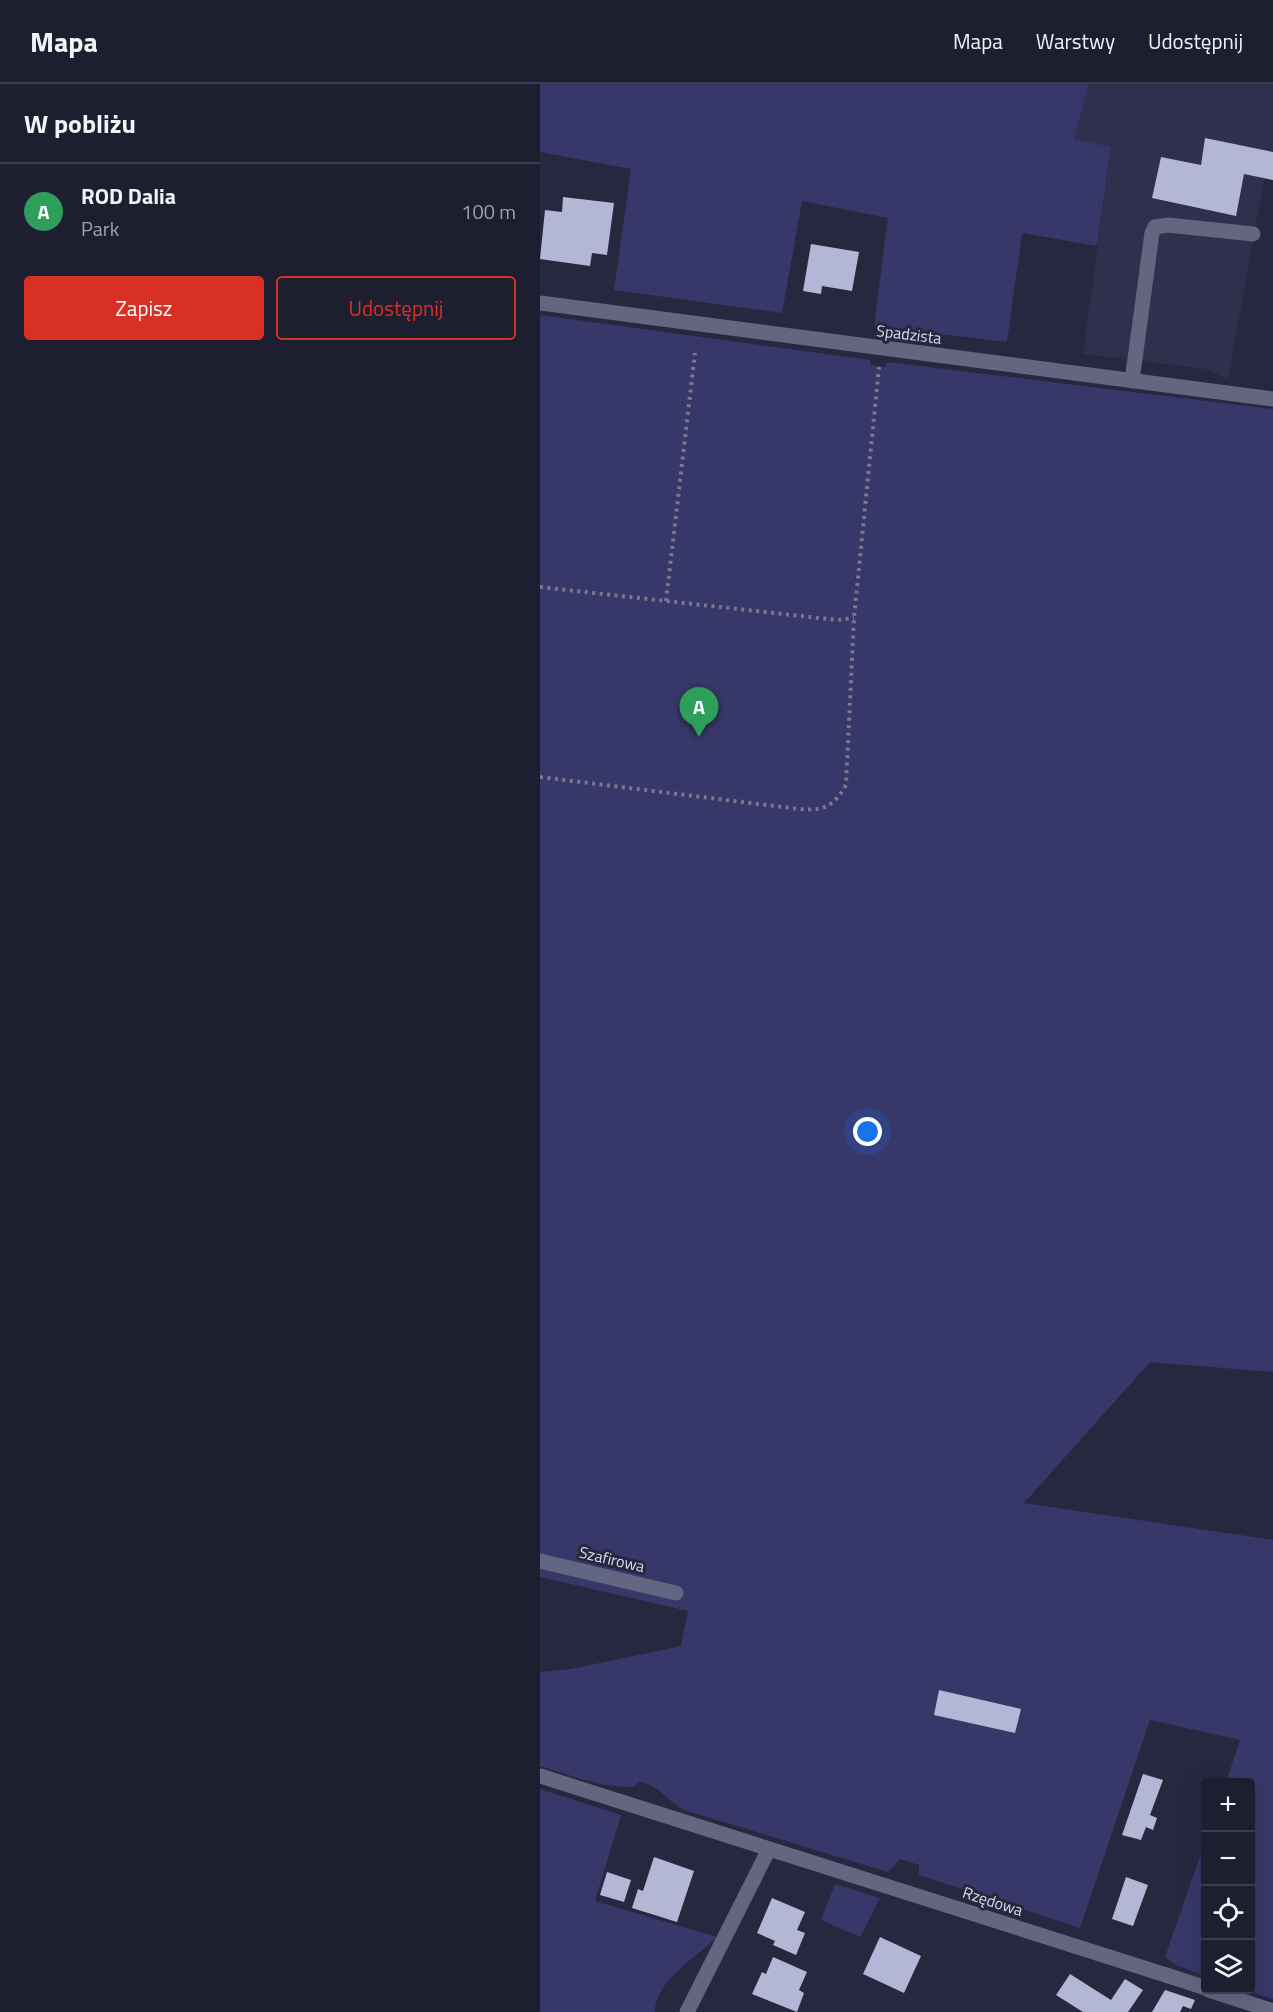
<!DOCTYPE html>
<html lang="pl">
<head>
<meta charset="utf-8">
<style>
  body { margin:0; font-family:"Titillium Web",sans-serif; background:#2a2b3c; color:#f1f3f6 }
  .controls { position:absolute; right:18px; bottom:18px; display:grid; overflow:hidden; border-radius:6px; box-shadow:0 6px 24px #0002 }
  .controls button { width:54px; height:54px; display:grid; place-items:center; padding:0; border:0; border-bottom:2px solid #3b3c4c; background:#1d1e30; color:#f1f3f6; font:30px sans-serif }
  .you { position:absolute; left:328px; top:1048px; width:21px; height:21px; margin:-15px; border:4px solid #fff; border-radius:50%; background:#1a73e8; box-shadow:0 0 0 9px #1a73e833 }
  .badge { display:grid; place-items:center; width:39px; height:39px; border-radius:50%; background:#d93025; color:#fff; font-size:20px; font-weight:700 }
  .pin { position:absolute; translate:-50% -50px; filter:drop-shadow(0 2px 3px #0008) }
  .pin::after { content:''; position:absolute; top:32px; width:21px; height:18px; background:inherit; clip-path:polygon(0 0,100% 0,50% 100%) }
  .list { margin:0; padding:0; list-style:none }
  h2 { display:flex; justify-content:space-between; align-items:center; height:78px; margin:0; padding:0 24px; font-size:26px }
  h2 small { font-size:20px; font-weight:400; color:#a0a2ab }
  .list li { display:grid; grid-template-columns:39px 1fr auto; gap:18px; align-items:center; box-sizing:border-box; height:96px; padding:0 24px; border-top:2px solid #3b3c4c }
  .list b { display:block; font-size:22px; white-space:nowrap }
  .list p { margin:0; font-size:20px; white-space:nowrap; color:#a0a2ab }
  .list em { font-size:20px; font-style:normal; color:#a0a2ab }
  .actions { display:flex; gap:12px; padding:18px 24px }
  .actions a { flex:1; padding:14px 0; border:2px solid #d93025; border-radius:6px; text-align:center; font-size:21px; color:#d93025 }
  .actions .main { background:#d93025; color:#fff }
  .icon { flex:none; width:33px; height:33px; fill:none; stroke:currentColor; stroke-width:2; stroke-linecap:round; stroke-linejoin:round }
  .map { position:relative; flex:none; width:733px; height:1928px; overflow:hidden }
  header { display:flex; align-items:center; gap:36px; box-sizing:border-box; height:84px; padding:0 30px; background:#1d1e30; border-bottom:2px solid #3b3c4c }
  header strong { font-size:28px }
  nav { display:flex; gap:33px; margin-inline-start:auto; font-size:21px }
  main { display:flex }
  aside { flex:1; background:#1d1e30 }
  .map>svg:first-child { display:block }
</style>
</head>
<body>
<header>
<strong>Mapa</strong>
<nav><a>Mapa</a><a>Warstwy</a><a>Udostępnij</a></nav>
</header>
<main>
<aside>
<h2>W pobliżu<small></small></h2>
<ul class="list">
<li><span class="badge" style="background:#2e9e5b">A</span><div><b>ROD Dalia</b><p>Park</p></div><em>100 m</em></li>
</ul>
<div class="actions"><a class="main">Zapisz</a><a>Udostępnij</a></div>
</aside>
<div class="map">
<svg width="733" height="1928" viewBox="0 0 733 1928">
  <rect width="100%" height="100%" fill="#272840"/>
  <polygon fill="#2f304e" points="549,0 733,0 733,96 724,95 688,295 667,285 543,270 571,64 534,55"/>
  <g fill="#373769">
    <polygon points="0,0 549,0 534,55 571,63 557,162 482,149 467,258 334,242 348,134 262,117 242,229 74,206 91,85 0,68"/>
    <path d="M 0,231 L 330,276 L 331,281 L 345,283 L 347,278 L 733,325 L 733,1288 L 610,1278 L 484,1419 L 733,1456 L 733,1915 L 705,1906 L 710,1906 L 710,1698 L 686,1698 L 700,1656 L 610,1636 L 540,1844 L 379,1791 L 379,1781 L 360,1775 L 348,1788 L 144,1726 C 126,1716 120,1701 99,1698 L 93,1703 C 61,1704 30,1691 0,1682 L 0,1588 L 31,1585 L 141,1562 L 148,1527 L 0,1493 Z"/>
    <path d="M 0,1705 L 81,1731 L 55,1817 L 177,1853 C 157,1873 114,1898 115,1928 L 0,1928 Z"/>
    <polygon points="665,1758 665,1892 636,1881 625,1873"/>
    <polygon points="295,1800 340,1814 320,1853 281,1836"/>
  </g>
  <g fill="#b3b6d4">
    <polygon points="665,54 733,68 733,96 704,90 696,132 612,114 621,73 661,81"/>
    <polygon points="23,113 74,119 67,171 52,169 50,182 0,175 5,126 22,128"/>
    <polygon points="271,160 319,168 312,207 282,202 281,210 263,207"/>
    <polygon points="399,1606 481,1625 475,1649 394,1631"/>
    <polygon points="603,1690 623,1696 610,1731 617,1734 613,1746 606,1743 601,1756 582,1751"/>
    <polygon points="114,1773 154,1787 137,1838 92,1824 98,1805 103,1807"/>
    <polygon points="67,1788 91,1796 84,1818 60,1811"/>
    <polygon points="586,1793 608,1801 593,1842 572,1835"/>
    <polygon points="232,1814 265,1828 257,1846 265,1849 256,1871 233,1861 235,1857 217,1849"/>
    <polygon points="340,1853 381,1872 364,1909 323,1890"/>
    <polygon points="233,1873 267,1888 259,1906 264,1909 257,1928 212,1910 222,1888 226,1890"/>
    <polygon points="530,1890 571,1916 585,1895 603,1906 588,1928 543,1928 516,1911"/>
    <polygon points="625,1906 655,1916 651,1925 643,1922 640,1928 612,1928"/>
  </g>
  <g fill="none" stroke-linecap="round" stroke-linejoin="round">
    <g stroke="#77798d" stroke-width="4" stroke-dasharray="3 4.5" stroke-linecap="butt">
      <polyline points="0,503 297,536 314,534"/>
      <polyline points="126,517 155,269"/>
      <path d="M 0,693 L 259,725 C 284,727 293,723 306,701 L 314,534 L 339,283"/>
    </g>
    <g stroke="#636680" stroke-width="15">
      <polyline points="592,297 612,149 615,143 628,141 713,150"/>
      <polyline points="629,1892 666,1904"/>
      <polyline points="669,1906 733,1927"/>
    </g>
    <g stroke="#636680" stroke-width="15">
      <polyline points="0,219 733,315"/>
      <polyline points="0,1477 136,1509"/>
      <polyline points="0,1692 629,1892"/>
      <polyline points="147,1928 229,1765"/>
    </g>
  </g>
  <g text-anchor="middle" stroke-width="6" stroke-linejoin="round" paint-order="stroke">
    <g font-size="16" fill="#dadceb" stroke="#272840">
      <text transform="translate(369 250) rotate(7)" y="6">Spadzista</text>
      <text transform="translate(72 1475) rotate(13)" y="6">Szafirowa</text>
      <text transform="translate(453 1817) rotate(18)" y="6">Rzędowa</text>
    </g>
  </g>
</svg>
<div class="controls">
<button>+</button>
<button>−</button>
<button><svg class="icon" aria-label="locate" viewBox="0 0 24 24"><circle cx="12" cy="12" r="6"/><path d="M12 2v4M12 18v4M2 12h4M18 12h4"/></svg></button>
<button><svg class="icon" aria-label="layers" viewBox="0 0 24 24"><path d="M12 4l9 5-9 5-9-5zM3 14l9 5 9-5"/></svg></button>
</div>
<div class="you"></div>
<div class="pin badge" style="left:159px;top:653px;background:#2e9e5b">A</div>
</div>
</main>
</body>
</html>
